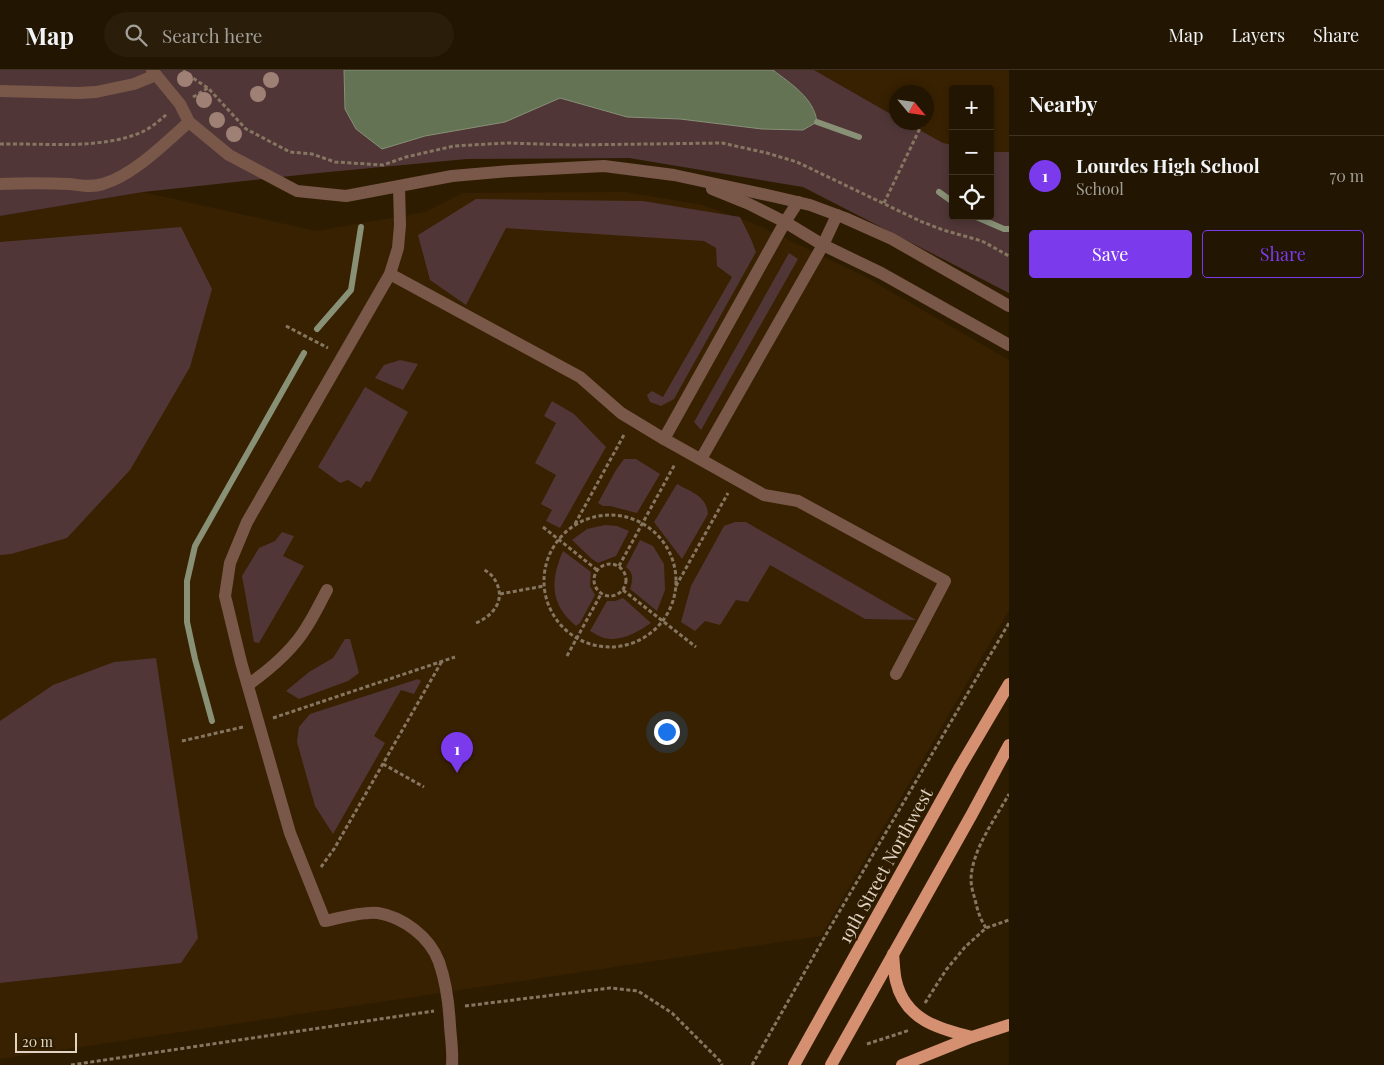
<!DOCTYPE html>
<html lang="en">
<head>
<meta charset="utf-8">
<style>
  body { margin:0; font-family:"Playfair Display",serif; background:#2a1e0b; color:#f1f3f6 }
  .controls { position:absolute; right:15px; top:15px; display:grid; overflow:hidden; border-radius:5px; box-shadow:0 2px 8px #0003 }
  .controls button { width:45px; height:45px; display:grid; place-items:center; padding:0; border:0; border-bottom:1px solid #3f3423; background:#221501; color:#f1f3f6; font:25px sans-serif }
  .compass { position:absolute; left:889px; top:15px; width:45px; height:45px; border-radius:50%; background:#221501; box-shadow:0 2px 8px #0003; rotate:119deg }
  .scale { position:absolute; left:15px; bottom:12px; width:62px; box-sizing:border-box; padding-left:5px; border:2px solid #e0d3c4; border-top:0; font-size:14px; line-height:18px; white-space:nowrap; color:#e0d3c4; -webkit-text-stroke:4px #2e1c01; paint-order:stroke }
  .you { position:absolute; left:666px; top:661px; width:18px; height:18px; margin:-12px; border:4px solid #fff; border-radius:50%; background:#1a73e8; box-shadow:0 0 0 8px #1a73e833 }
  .badge { display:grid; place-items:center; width:32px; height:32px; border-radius:50%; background:#7c3aed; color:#fff; font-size:16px; font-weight:700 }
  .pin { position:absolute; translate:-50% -41px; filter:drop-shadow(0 1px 2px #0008) }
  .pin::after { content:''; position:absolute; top:26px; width:18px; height:15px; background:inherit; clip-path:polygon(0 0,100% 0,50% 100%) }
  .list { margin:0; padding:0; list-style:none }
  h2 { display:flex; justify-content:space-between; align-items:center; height:65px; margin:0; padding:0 20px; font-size:21px }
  h2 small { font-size:16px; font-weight:400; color:#a29f99 }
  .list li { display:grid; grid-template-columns:32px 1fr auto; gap:15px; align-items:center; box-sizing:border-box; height:80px; padding:0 20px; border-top:1px solid #3f3423 }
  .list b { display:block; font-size:19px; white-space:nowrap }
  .list p { margin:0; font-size:16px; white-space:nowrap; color:#a29f99 }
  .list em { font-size:16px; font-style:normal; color:#a29f99 }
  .actions { display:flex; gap:10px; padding:15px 20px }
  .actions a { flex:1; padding:11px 0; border:1px solid #7c3aed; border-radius:5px; text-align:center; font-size:18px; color:#7c3aed }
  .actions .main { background:#7c3aed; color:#fff }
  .icon { flex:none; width:28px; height:28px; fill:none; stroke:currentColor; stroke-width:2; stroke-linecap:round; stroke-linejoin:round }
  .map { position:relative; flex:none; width:1009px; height:995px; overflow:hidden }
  header { display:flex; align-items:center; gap:30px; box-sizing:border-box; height:70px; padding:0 25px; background:#221501; border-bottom:1px solid #3f3423 }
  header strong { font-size:24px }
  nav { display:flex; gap:28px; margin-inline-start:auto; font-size:18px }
  .search { width:350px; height:45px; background:#2a1e0b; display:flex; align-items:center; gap:12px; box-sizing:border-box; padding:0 18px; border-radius:28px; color:#a29f99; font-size:19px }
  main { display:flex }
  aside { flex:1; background:#221501 }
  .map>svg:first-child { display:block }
</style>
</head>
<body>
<header>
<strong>Map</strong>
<div class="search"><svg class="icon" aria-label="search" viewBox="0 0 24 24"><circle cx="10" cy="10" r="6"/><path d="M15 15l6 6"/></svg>Search here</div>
<nav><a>Map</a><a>Layers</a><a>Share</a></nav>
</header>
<main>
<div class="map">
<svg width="1009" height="995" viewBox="0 0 1009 995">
  <rect width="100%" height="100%" fill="#2e1c01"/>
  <g fill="#382100">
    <polygon points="814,0 1009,0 1009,82 990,82 990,19 953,19 953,75 943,73 907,53 926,52 926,22 896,22 896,47"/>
    <polygon points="143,122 316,161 425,142 463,123 626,122 702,135 753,153 862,205 1009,290 1009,540 821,866 0,989 0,146"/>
  </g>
  <g fill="#503637">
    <polygon points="0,0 814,0 896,47 896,52 907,53 943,73 953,75 953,146 990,146 990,82 1009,82 1009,223 803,117 629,88 467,89 318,103 143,122 0,146"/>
    <polygon points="476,129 643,131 740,147 751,169 756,182 674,329 661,336 650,332 647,325 652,321 663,327 732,207 717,196 716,178 704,171 506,158 466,235 430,210 418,165"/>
    <polygon points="181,157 212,219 190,297 130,400 67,468 11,484 0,485 0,172"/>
    <polygon points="789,183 798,189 701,360 694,352"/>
    <polygon points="400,290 418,294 403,320 375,308 384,295"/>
    <polygon points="365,317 408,342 370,412 366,411 361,418 348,410 340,413 318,397"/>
    <polygon points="552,331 574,344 606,377 560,458 546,451 552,440 541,434 556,405 535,393 556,353 544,346"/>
    <polygon points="624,389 636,389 660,404 637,443 610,436 603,436 598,433 616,400"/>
    <path d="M 677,414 C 691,422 707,426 708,444 L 682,489 L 654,452 Z"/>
    <polygon points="735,452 746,452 916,550 865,549 770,495 748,532 736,530 720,555 705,551 695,561 681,552 691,516 724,456"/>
    <polygon points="605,455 617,456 629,461 616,486 598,493 592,489 572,470 587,459"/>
    <polygon points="282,462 294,466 283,486 304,496 259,573 254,572 242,506 259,478 275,471"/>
    <path d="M 640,470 L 653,476 L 664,494 L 665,520 L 657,541 L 630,519 C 633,510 634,503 626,497 Z"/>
    <path d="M 563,481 L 591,502 L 590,516 L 595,525 L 580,553 L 576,556 C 550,534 550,511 563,481 Z"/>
    <path d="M 623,528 L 651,553 C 638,562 621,572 604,568 C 600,567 594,563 590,561 L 607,531 L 615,531 Z"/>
    <polygon points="345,569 350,569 359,603 348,611 299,629 286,621 309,602 333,588"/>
    <polygon points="156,588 198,868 181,893 0,913 0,651 53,615 114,592"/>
    <polygon points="418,609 421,611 414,624 401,620 374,666 385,673 333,764 315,736 297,672 299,657 310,644"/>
  </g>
  <path fill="#637354" stroke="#889076" d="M 344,0 L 773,0 C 791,14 814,28 817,52 L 803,60 L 762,59 L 680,49 L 627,47 L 560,28 L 505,52 L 425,66 L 382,79 L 356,59 L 345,39 Z"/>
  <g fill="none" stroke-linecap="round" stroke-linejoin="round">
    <g stroke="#889076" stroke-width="6">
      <polyline points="817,52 859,67"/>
      <polyline points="939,122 953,132"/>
      <polyline points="974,146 1004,159 1009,159"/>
      <polyline points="317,259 351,220 361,157"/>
      <polyline points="212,651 195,589 187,552 187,511 195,476 304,283"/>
    </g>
    <g stroke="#867661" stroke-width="3" stroke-dasharray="4 2.5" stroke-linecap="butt">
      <polyline points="184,0 185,3 208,18 246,59 290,82 312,84 335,92 383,95 406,87 454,76 507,73 574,75 722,73 767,83 797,92 920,151 943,160 982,171 1009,186"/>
      <polyline points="193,27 208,18"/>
      <path d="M 0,74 C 45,73 101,80 142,62 C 151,58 160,50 167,44"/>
      <polyline points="884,133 923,52"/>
      <polyline points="286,256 328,278"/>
      <circle cx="610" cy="511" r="66"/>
      <polyline points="575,454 625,363"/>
      <polyline points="543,457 597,500"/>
      <circle cx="610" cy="510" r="16"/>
      <polyline points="619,496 675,394"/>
      <polyline points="676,516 728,423"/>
      <polyline points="623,520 696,577"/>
      <polyline points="500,524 544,516"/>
      <path d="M 476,553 C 492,546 505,532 497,514 C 494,507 490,503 483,499"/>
      <polyline points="567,586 601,524"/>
      <polyline points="273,648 455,587"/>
      <polyline points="182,671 243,657"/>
      <polyline points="383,694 424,717"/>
      <polyline points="321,797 334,779 442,591"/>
      <path d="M 986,858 C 980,849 977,839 975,829 C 973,823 971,816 971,809 C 972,780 995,749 1009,724"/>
      <polyline points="925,933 946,900 965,877 986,858 1009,850"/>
      <polyline points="465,936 610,918 638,921 672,943 721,992 722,995"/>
      <polyline points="867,974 910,960"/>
      <polyline points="71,995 434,941"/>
      <polyline points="752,995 828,861 1009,553"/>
    </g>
    <g stroke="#79584a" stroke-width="12">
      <polyline points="152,0 180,34 189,52 229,85 297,121 346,126 452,106 511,101 604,96 674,105 776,127 810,135 845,148 892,169 1009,236"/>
      <polyline points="0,21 79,23 96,22 134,14 156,5"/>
      <path d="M 0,114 C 23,113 46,113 69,114 C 80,115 92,118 103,114 C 134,105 165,73 189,52"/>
      <path d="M 399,116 L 400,155 L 398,178 L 390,204 L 247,452 L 230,493 L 225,526 L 241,592 L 290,763 L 325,851 C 339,848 364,841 378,843 C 403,847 430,867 439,892 C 446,912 449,935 450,956 C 451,969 453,982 452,995"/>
      <polyline points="712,119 749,134 785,152 823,175 881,203 1009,275"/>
      <polyline points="390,204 580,307 621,343 664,369 764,425 798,431 945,511 896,604"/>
      <polyline points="664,369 785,152 798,132"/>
      <polyline points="701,389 823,175 837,145"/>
      <path d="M 248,615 C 269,600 292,581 306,558 C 314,546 320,533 327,520"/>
    </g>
    <g stroke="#d49071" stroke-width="12">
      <path d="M 893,884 C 894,893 894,903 896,911 C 905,950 939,959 972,967"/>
      <polyline points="794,995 960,697 1009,614"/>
      <polyline points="831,995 972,744 1009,675"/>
      <polyline points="902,995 972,967 1009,955"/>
    </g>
  </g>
  <g fill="#9f8074">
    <circle cx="185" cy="9" r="8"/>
    <circle cx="271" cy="10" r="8"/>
    <circle cx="258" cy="24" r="8"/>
    <circle cx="204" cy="30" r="8"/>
    <circle cx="217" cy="50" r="8"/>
    <circle cx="234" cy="64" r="8"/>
  </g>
  <g text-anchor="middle" stroke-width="4.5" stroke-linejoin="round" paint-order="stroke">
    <g font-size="18" fill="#e0d3c4" stroke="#2e1c01">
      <text transform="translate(886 796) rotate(-61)" y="6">19th Street Northwest</text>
    </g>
  </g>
</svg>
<div class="controls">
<button>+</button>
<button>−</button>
<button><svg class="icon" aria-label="locate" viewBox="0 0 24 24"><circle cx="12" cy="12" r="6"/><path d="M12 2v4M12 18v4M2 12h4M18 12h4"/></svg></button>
</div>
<svg class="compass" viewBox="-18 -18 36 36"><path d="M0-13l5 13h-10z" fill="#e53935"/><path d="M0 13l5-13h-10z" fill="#a29f99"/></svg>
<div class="scale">20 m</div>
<div class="you"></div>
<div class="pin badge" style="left:457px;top:703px">1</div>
</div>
<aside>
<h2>Nearby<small></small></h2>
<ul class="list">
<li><span class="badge">1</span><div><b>Lourdes High School</b><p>School</p></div><em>70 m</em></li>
</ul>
<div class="actions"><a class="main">Save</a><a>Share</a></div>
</aside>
</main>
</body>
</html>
